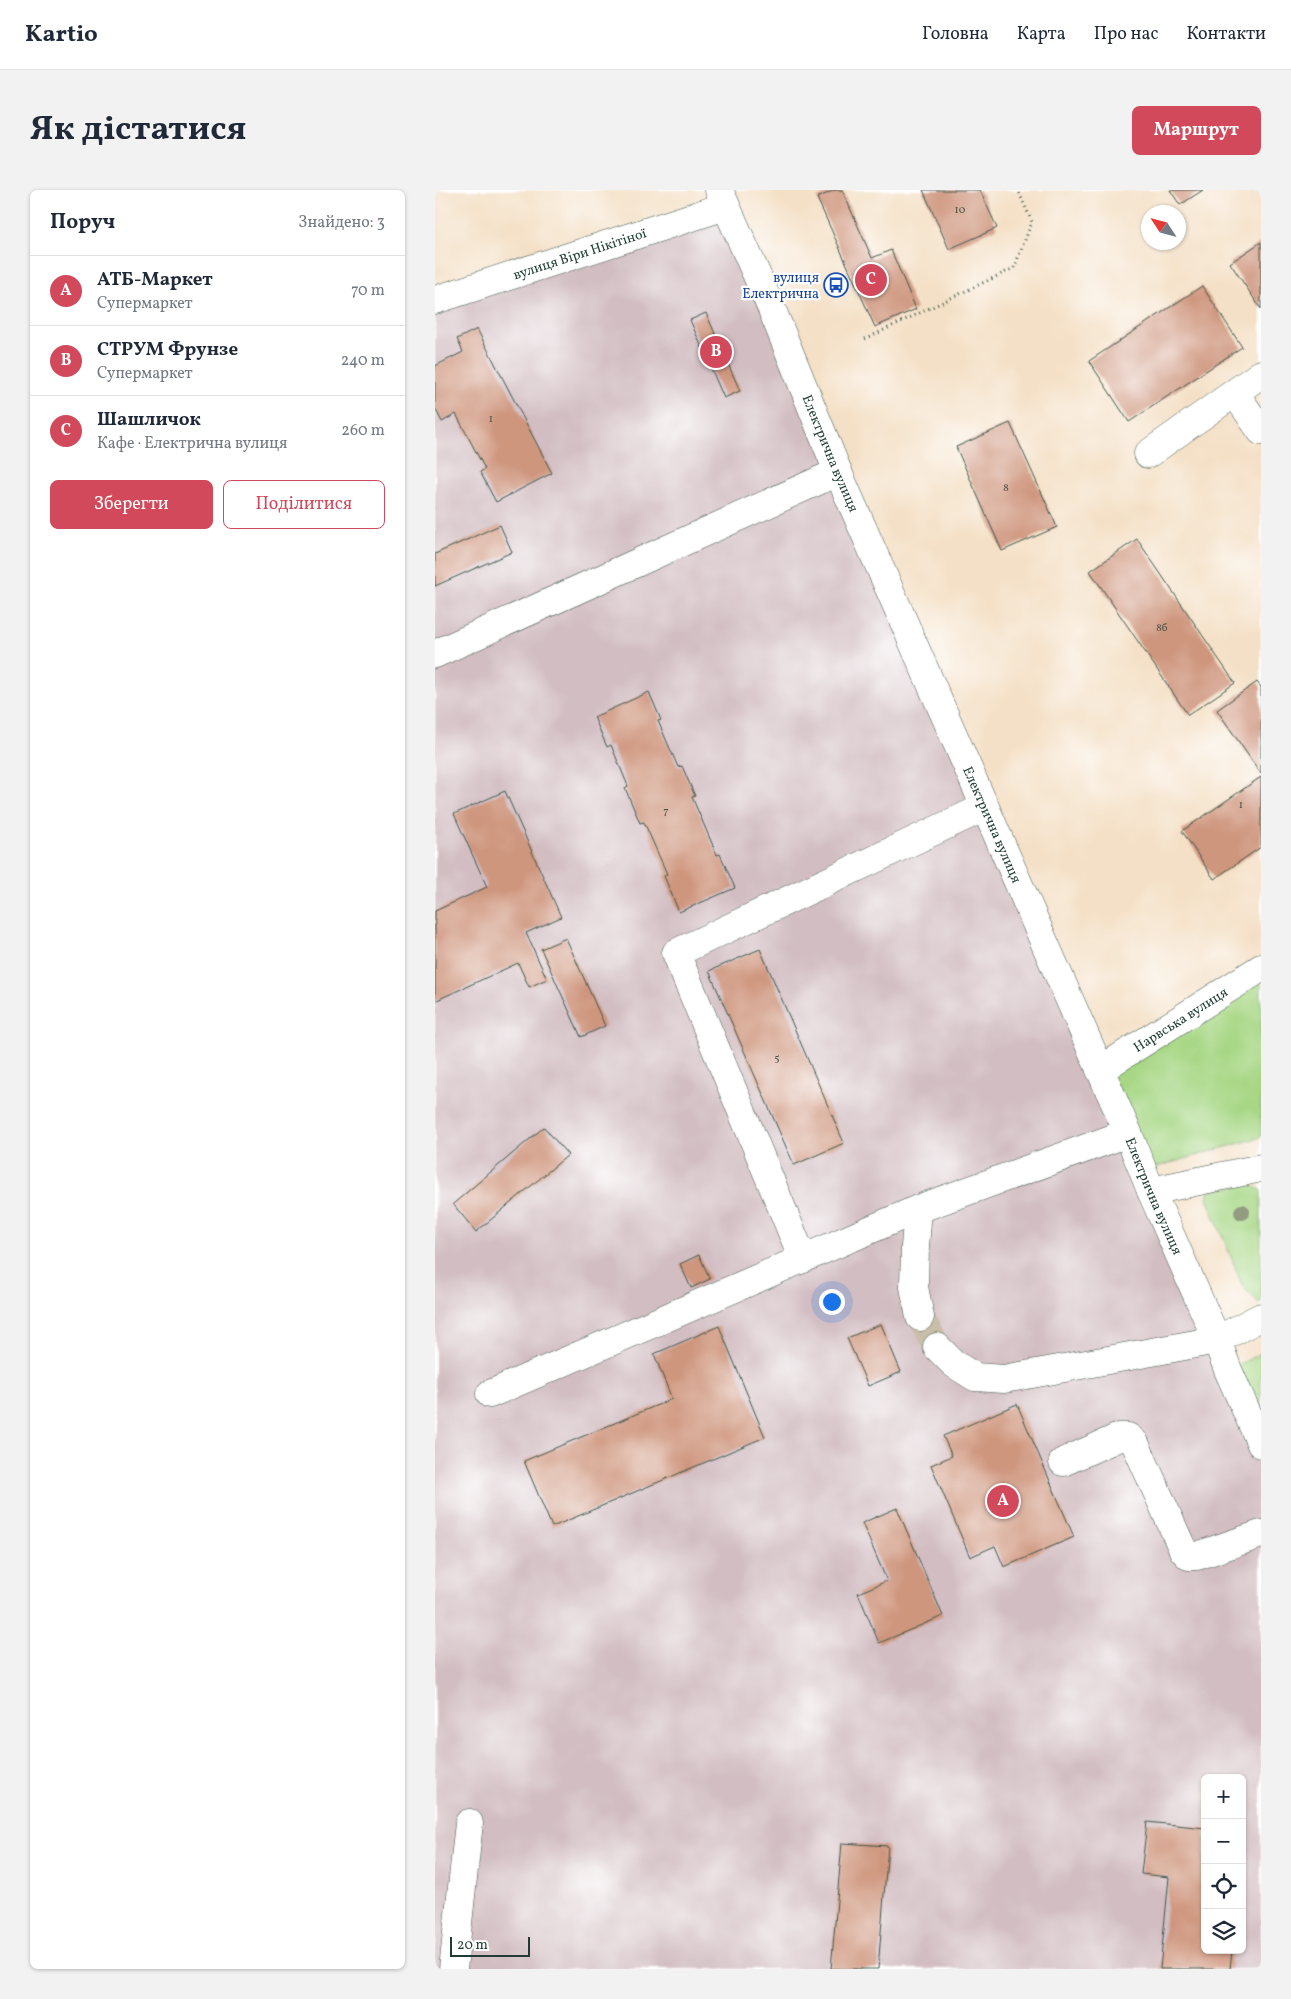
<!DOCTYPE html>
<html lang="uk">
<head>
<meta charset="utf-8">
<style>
  body { margin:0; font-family:Vollkorn,serif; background:#f2f2f3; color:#1f2937 }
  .controls { position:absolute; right:15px; bottom:15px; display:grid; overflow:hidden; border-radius:8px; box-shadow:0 1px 4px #0004 }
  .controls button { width:45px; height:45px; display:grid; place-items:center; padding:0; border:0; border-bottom:1px solid #e0e1e3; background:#fff; color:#1f2937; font:25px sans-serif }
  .compass { position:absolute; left:706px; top:15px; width:45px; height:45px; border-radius:50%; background:#fff; box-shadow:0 1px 4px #0004; rotate:306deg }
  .scale { position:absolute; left:15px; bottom:12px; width:80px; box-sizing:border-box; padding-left:5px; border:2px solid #1f3d34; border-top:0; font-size:14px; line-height:18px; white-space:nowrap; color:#1f3d34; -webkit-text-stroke:4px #fff; paint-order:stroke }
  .you { position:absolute; left:396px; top:1111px; width:18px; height:18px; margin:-12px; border:4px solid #fff; border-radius:50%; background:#1a73e8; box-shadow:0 0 0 8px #1a73e833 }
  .badge { display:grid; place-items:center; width:32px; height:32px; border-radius:50%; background:#d1495b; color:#fff; font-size:16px; font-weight:700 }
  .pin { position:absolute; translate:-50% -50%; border:2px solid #fff; box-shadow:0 1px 5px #0006 }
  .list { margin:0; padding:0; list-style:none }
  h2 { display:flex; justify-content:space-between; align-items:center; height:65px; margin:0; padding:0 20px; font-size:21px }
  h2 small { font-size:16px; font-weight:400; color:#747a83 }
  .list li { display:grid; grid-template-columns:32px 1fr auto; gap:15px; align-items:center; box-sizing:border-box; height:70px; padding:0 20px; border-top:1px solid #e0e1e3 }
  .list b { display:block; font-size:19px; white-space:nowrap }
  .list p { margin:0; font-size:16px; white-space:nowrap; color:#747a83 }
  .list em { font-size:16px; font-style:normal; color:#747a83 }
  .actions { display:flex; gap:10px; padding:15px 20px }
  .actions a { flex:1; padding:11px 0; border:1px solid #d1495b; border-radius:8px; text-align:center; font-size:18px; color:#d1495b }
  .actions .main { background:#d1495b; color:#fff }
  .icon { flex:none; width:28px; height:28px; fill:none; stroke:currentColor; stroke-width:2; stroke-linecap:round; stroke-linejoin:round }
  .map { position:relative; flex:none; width:826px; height:1779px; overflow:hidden; border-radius:8px }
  header { display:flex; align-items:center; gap:30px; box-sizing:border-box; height:70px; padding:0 25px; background:#fff; border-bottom:1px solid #e0e1e3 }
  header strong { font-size:24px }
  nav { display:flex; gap:28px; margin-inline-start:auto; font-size:18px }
  .intro { display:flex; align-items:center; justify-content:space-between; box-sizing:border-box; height:120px; padding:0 30px }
  h1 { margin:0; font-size:35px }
  .button { padding:12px 22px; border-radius:8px; background:#d1495b; color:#fff; font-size:18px; font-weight:700 }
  main { display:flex; gap:30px; padding:0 30px }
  aside { flex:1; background:#fff; border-radius:8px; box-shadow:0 1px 4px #0004 }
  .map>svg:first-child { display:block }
</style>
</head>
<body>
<header>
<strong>Kartio</strong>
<nav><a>Головна</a><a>Карта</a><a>Про нас</a><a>Контакти</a></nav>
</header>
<div class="intro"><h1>Як дістатися</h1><a class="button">Маршрут</a></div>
<main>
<aside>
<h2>Поруч<small>Знайдено: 3</small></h2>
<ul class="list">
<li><span class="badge">A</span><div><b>АТБ-Маркет</b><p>Супермаркет</p></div><em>70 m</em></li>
<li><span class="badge">B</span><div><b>СТРУМ Фрунзе</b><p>Супермаркет</p></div><em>240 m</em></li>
<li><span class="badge">C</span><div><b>Шашличок</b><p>Кафе · Електрична вулиця</p></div><em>260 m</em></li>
</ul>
<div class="actions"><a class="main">Зберегти</a><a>Поділитися</a></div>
</aside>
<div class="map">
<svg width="826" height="1779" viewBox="0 0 826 1779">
  <rect width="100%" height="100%" fill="#fff"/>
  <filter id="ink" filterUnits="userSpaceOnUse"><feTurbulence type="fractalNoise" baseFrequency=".02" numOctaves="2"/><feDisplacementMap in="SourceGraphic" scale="10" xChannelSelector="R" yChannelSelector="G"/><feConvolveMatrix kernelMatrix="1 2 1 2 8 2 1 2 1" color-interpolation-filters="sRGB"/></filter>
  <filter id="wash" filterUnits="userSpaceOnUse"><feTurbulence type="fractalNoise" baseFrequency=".0096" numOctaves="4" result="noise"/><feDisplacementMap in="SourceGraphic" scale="20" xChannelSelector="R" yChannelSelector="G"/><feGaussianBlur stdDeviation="1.12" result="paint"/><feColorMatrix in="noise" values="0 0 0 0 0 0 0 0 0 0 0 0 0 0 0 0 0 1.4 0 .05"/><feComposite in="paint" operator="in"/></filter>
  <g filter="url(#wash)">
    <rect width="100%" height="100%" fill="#f4e0c6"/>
    <path fill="#d2bec2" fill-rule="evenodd" d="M 291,16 L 826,1254 L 826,1779 L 0,1779 L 0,110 ZM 770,1588 L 807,1588 L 807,1760 L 770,1760 Z"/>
    <g fill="#a7d785" stroke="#638a5c">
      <polygon points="826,778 826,947 708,981 665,880"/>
      <polygon points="813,994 826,1000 826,1112 823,1112 808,1097 772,1008 774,1001"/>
      <polygon points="826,1163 826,1254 793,1180"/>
    </g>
    <g id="blocks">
      <g fill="#cf967e">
        <polygon points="400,0 407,0 437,68 456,60 481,119 440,137 382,8"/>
        <polygon points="488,0 545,0 562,38 514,59"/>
        <polygon points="735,0 768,0 745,15"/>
        <polygon points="826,52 826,119 795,73"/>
        <polygon points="767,96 807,157 694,232 654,171"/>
        <polygon points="271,123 305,201 289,208 255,130"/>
        <polygon points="42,139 117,283 61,312 45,282 50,279 21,224 7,232 0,218 0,176 28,162 22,149"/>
        <polygon points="575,233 622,337 567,361 521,257"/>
        <polygon points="65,335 77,362 0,396 0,364"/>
        <polygon points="702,349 800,493 753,525 655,381"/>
        <polygon points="822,492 826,497 826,584 782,520"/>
        <polygon points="214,502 226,530 223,531 243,577 247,576 260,606 257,607 282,665 285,664 300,698 244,722 229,686 232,684 209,632 205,633 190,598 193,596 176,555 172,557 159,527"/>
        <polygon points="826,587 826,657 779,689 747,641"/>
        <polygon points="70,601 126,727 91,743 112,789 94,797 83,773 0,811 0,721 52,697 19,624"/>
        <polygon points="131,748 170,836 146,847 106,759"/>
        <polygon points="325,759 409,953 359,975 274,781"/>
        <polygon points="109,937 133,965 41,1042 18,1014"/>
        <polygon points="264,1065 275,1089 256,1098 245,1074"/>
        <polygon points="446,1134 466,1182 433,1196 412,1148"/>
        <polygon points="284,1136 330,1247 117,1337 89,1271 237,1209 219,1164"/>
        <polygon points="582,1214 639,1347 569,1377 560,1356 535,1367 496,1275 517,1266 508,1246"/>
        <polygon points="462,1318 508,1426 444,1453 423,1403 452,1391 427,1333"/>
        <polygon points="712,1632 770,1638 770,1760 797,1760 795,1779 725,1779 734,1687 706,1684"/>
        <polygon points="407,1653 453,1656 443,1779 396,1779"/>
      </g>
    </g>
  </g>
  <g filter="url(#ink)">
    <use href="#blocks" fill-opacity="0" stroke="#3f554a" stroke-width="1"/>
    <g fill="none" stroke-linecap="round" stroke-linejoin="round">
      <polyline stroke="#c9bfa9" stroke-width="28" stroke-dasharray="28 14" stroke-linecap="butt" points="485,1127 502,1157"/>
      <g stroke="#3f554a" stroke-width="29">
        <g id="minor">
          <path id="s1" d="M 0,110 L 291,16"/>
          <polyline points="800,203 826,241"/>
          <polyline points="713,264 826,184"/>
          <polyline points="0,464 403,282"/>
          <path id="s2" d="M 665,880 L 826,778"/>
          <polyline points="716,1001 826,978"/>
          <polyline points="483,1019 480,1057 479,1097 485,1127"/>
          <polyline points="368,1069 241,763 550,617"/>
          <polyline points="502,1157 519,1174 540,1187 569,1189 782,1150 826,1127"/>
          <polyline points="55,1204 483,1019 693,943"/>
          <polyline points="628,1272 684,1247 693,1247 700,1253 748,1360 754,1366 762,1366 826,1344"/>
          <polyline points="18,1779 34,1633"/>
        </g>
      </g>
      <g stroke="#3f554a" stroke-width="29">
        <g id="major">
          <path id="s3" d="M 284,0 L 336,117 L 403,282 L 693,943 L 716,1001 L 782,1150 L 793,1180 L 826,1254"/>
        </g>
      </g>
      <polyline stroke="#3f554a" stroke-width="3" stroke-dasharray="1 4" stroke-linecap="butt" points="430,149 579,78 597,32 583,0"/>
      <use href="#minor" stroke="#fff" stroke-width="28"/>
      <use href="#major" stroke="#fff" stroke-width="28"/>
    </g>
    <circle fill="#929c81" cx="807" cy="1022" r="8"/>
  </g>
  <defs>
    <g id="bus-ring" transform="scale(1.25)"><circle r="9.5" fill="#fff" stroke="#1a4fb4" stroke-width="1.5"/><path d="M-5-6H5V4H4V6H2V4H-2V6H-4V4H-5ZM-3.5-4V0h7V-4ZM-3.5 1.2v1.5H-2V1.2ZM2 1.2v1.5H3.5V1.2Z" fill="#1a4fb4"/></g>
  </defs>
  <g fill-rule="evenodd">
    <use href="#bus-ring" x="401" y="95"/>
  </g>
  <g text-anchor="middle" stroke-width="4.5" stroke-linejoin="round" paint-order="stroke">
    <g font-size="11" fill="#4b5346">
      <text x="525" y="23">10</text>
      <text x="56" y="232">1</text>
      <text x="571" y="301">8</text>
      <text x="727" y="441">8б</text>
      <text x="806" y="618">1</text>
      <text x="231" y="624">7</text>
      <text x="342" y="871">5</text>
    </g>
    <g font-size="14" fill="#1f3d34" stroke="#fff">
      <text dy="5" stroke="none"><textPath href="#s1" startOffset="152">вулиця Віри Нікітіної</textPath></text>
      <text dy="5" stroke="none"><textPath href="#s3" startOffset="286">Електрична вулиця</textPath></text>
      <text dy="5" stroke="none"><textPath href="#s3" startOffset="691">Електрична вулиця</textPath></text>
      <text dy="5" stroke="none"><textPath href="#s2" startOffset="95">Нарвська вулиця</textPath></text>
      <text dy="5" stroke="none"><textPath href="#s3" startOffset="1096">Електрична вулиця</textPath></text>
    </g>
    <g font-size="14" fill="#164399" stroke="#fff" text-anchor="end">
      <text x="384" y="92">вулиця<tspan x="384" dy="16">Електрична</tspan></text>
    </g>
  </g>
</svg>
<div class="controls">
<button>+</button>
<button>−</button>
<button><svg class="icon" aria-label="locate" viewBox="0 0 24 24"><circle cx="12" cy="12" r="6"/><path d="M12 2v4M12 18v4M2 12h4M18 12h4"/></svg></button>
<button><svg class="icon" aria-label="layers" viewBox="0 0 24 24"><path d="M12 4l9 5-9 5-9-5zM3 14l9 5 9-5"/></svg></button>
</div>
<svg class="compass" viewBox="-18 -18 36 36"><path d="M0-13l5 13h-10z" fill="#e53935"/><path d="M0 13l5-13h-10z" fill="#747a83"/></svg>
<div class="scale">20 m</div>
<div class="you"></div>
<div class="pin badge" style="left:568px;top:1311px">A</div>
<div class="pin badge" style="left:281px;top:162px">B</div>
<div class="pin badge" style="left:436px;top:90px">C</div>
</div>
</main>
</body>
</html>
